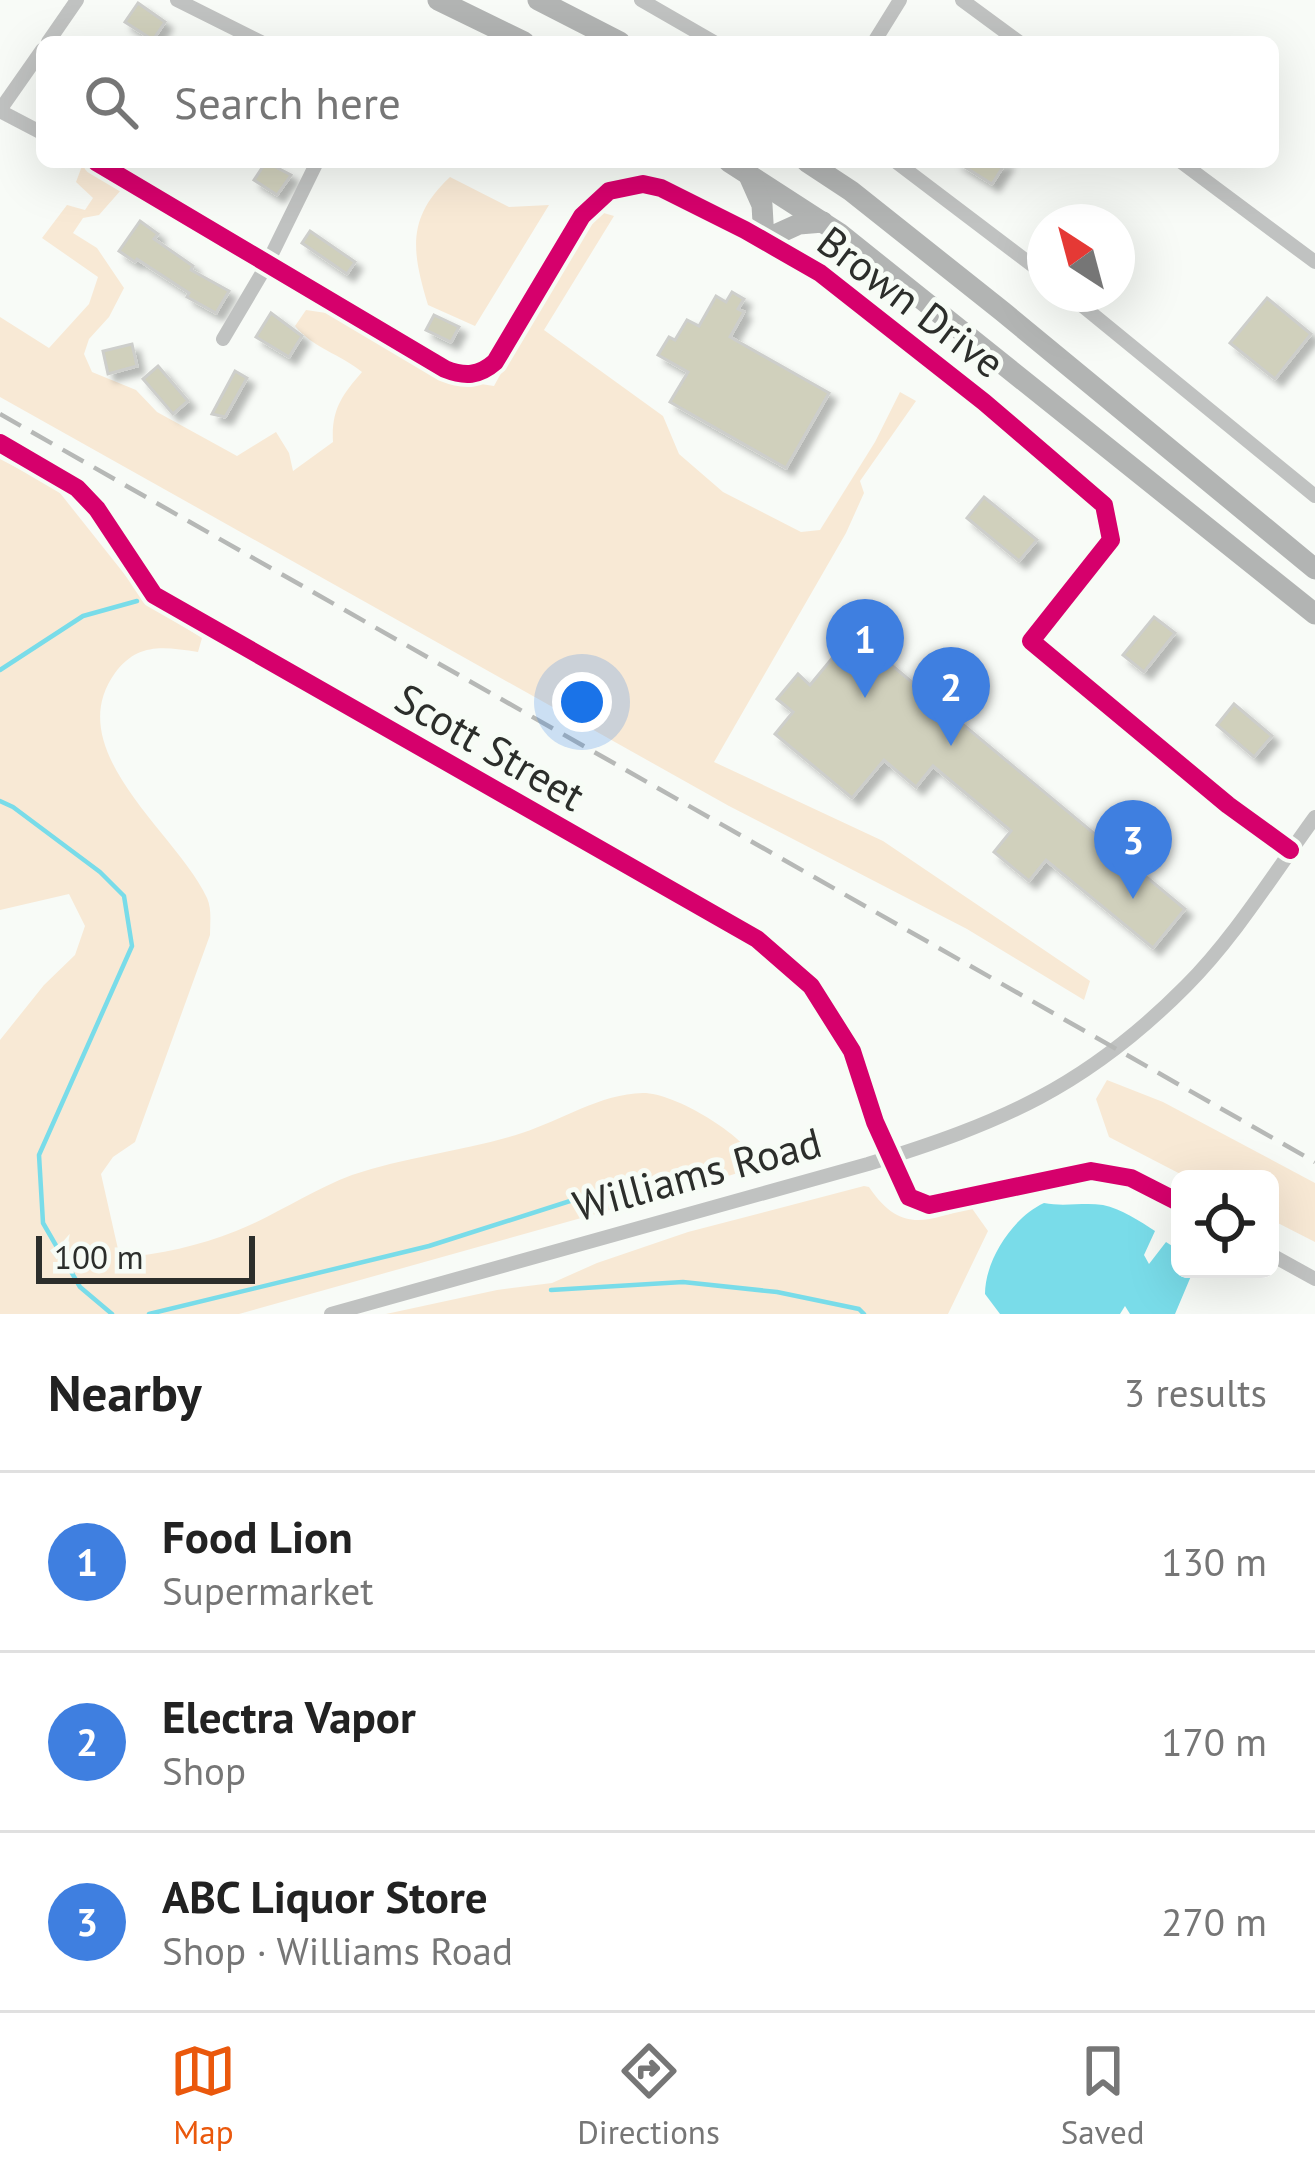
<!DOCTYPE html>
<html lang="en">
<head>
<meta charset="utf-8">
<style>
  body { margin:0; font-family:"PT Sans",sans-serif; background:#f6f6f6; color:#222 }
  .controls { position:absolute; right:36px; bottom:36px; display:grid; overflow:hidden; border-radius:18px; box-shadow:0 12px 48px #0002 }
  .controls button { width:108px; height:108px; display:grid; place-items:center; padding:0; border:0; border-bottom:3px solid #e0e0e0; background:#fff; color:#222; font:60px sans-serif }
  .compass { position:absolute; left:1027px; top:204px; width:108px; height:108px; border-radius:50%; background:#fff; box-shadow:0 12px 48px #0002; rotate:324deg }
  .scale { position:absolute; left:36px; bottom:30px; width:219px; box-sizing:border-box; padding-left:12px; border:6px solid #2c2e2b; border-top:0; font-size:33px; line-height:42px; white-space:nowrap; color:#2c2e2b; -webkit-text-stroke:9px #f7fcf6; paint-order:stroke }
  .you { position:absolute; left:582px; top:702px; width:42px; height:42px; margin:-30px; border:9px solid #fff; border-radius:50%; background:#1a73e8; box-shadow:0 0 0 18px #1a73e833 }
  .badge { display:grid; place-items:center; width:78px; height:78px; border-radius:50%; background:#ea580c; color:#fff; font-size:39px; font-weight:700 }
  .pin { position:absolute; translate:-50% -99px; filter:drop-shadow(0 3px 6px #0008) }
  .pin::after { content:''; position:absolute; top:63px; width:42px; height:36px; background:inherit; clip-path:polygon(0 0,100% 0,50% 100%) }
  .list { margin:0; padding:0; list-style:none }
  h2 { display:flex; justify-content:space-between; align-items:center; height:156px; margin:0; padding:0 48px; font-size:51px }
  h2 small { font-size:39px; font-weight:400; color:#767676 }
  .list li { display:grid; grid-template-columns:78px 1fr auto; gap:36px; align-items:center; box-sizing:border-box; height:180px; padding:0 48px; border-top:3px solid #e0e0e0 }
  .list b { display:block; font-size:45px; white-space:nowrap }
  .list p { margin:0; font-size:39px; white-space:nowrap; color:#767676 }
  .list em { font-size:39px; font-style:normal; color:#767676 }
  .icon { flex:none; width:66px; height:66px; fill:none; stroke:currentColor; stroke-width:2; stroke-linecap:round; stroke-linejoin:round }
  .map { position:relative; flex:none; width:1315px; height:1314px; overflow:hidden }
  .search { position:absolute; background:#fff; box-shadow:0 12px 48px #0002; left:36px; right:36px; top:36px; height:132px; display:flex; align-items:center; gap:30px; box-sizing:border-box; padding:0 42px; border-radius:18px; color:#767676; font-size:45px }
  .sheet { height:696px; background:#fff }
  nav { display:flex; justify-content:space-around; align-items:center; box-sizing:border-box; height:168px; border-top:3px solid #e0e0e0; background:#fff; font-size:33px; color:#767676 }
  nav a { display:grid; justify-items:center; gap:6px }
  nav .on { color:#ea580c }
  .map>svg:first-child { display:block }
</style>
</head>
<body>
<div class="map">
<svg width="1315" height="1314" viewBox="0 0 1315 1314">
  <defs>
    <filter id="shadow"><feDropShadow dx="7" dy="7" stdDeviation="3" flood-color="#0004"/></filter>
  </defs>
  <rect width="100%" height="100%" fill="#f8fbf7"/>
  <g fill="#f8e9d5">
    <path d="M 82,166 L 121,190 L 99,215 L 83,218 L 73,233 L 97,248 L 124,288 L 109,317 L 89,339 L 84,354 L 92,372 L 136,390 L 157,412 L 237,456 L 276,432 L 289,453 L 293,471 L 333,442 C 331,410 342,395 362,372 C 340,354 313,348 295,326 L 306,310 L 333,314 L 435,377 L 494,386 L 546,291 L 597,211 L 614,216 L 544,330 L 663,416 L 679,454 L 723,492 L 801,532 L 820,530 L 875,442 L 900,392 L 916,401 L 860,481 L 864,493 L 846,533 L 714,762 L 883,841 L 1090,981 L 1084,1000 L 967,929 L 729,806 L 0,397 L 0,317 L 49,348 L 89,304 L 98,277 L 42,238 L 67,205 L 85,210 L 93,198 L 76,182 Z"/>
    <path d="M 450,177 L 509,207 L 549,205 L 475,326 L 428,305 C 412,252 406,218 450,177 Z"/>
    <path d="M 0,459 L 56,488 L 149,605 L 202,638 L 198,652 C 164,647 138,642 115,673 C 59,751 177,833 207,898 C 212,909 210,923 210,935 L 135,1142 L 113,1157 L 101,1174 L 120,1258 C 160,1254 199,1246 236,1231 C 276,1215 312,1190 352,1175 C 407,1156 467,1151 522,1133 C 562,1120 600,1094 643,1093 C 675,1093 745,1135 757,1163 L 738,1173 L 649,1199 L 239,1314 L 0,1314 L 0,1040 L 44,985 L 75,955 L 85,926 L 69,894 L 0,910 Z"/>
    <polygon points="1107,1080 1163,1102 1315,1183 1315,1242 1270,1219 1270,1179 1190,1179 1109,1137 1096,1099"/>
    <path d="M 864,1186 L 869,1187 C 900,1233 925,1222 971,1207 L 988,1231 L 948,1314 L 386,1314 L 497,1290 L 552,1283 L 597,1263 L 688,1232 Z"/>
  </g>
  <path fill="#79dce9" d="M 1044,1203 C 1064,1207 1084,1202 1103,1205 C 1121,1209 1140,1221 1155,1231 L 1144,1255 L 1149,1264 L 1166,1242 L 1180,1251 L 1180,1269 L 1194,1269 L 1175,1314 L 1130,1314 L 1125,1306 L 1120,1314 L 1000,1314 L 985,1294 C 985,1260 1013,1217 1044,1203 Z"/>
  <g fill="none" stroke-linecap="round" stroke-linejoin="round">
    <g stroke="#79dce9" stroke-width="4.5">
      <polyline points="0,670 83,616 137,601"/>
      <polyline points="0,801 13,807 100,872 124,896 132,946 39,1155 43,1223 80,1287 112,1314"/>
      <polyline points="551,1290 683,1282 777,1292 859,1309 864,1314"/>
      <polyline points="149,1314 429,1246 645,1177"/>
    </g>
  </g>
  <g fill="#d0d0bc" stroke="#cdcecb" stroke-width="3" filter="url(#shadow)">
    <polygon points="138,3 165,22 153,40 125,22"/>
    <polygon points="266,162 291,175 277,195 254,180"/>
    <polygon points="957,162 1006,162 992,184"/>
    <polygon points="140,221 158,234 154,239 193,266 191,270 229,291 216,313 187,297 189,293 137,259 135,262 119,251"/>
    <polygon points="310,231 355,262 347,274 302,243"/>
    <polygon points="732,292 744,299 738,309 744,312 730,337 829,393 786,468 670,402 688,372 658,355 669,337 675,340 687,320 699,326 716,296 726,302"/>
    <polygon points="1267,298 1311,334 1275,379 1230,343"/>
    <polygon points="271,313 302,336 289,357 256,337"/>
    <polygon points="434,315 459,327 451,342 426,330"/>
    <polygon points="132,344 137,366 108,374 103,351"/>
    <polygon points="158,366 188,401 173,414 143,379"/>
    <polygon points="235,371 247,378 225,417 212,414"/>
    <polygon points="984,497 1037,540 1019,561 967,518"/>
    <polygon points="1154,617 1175,633 1144,672 1123,655"/>
    <polygon points="853,633 1185,909 1153,948 1046,860 1029,881 994,852 1011,831 933,766 916,787 884,760 852,798 775,734 793,712 777,699 798,674 810,685"/>
    <polygon points="1234,704 1272,736 1254,757 1217,725"/>
  </g>
  <g fill="none" stroke-linecap="round" stroke-linejoin="round">
    <g stroke="#c0c2c1" stroke-width="14">
      <polyline points="177,0 261,42"/>
      <polyline points="641,0 714,42"/>
      <polyline points="962,0 1019,42"/>
      <polyline points="48,42 77,0"/>
      <polyline points="874,42 900,0"/>
      <polyline points="0,110 42,50"/>
      <polyline points="0,111 42,133"/>
      <path d="M 96,162 L 445,369 C 465,377 479,376 495,362 L 582,216 L 609,191 L 643,184 L 661,188 L 745,230 L 820,273 L 984,402 L 1104,505 L 1111,540 L 1031,641 L 1228,805 L 1290,850"/>
      <polyline points="896,162 1045,275"/>
      <polyline points="1181,162 1315,262"/>
      <polyline points="1068,294 1315,496"/>
      <polyline points="223,339 265,268 317,162"/>
      <polyline points="0,443 77,488 97,509 154,595 757,939 811,986 852,1051 875,1122 909,1197 929,1205 1091,1171 1131,1178 1180,1203"/>
      <polyline points="1270,1254 1315,1279"/>
      <path d="M 331,1314 L 868,1164 C 1001,1123 1086,1087 1186,986 C 1235,937 1274,873 1315,817"/>
    </g>
    <g stroke="#b2b4b3" stroke-width="21">
      <polyline points="438,0 524,42"/>
      <polyline points="538,0 620,42"/>
      <polyline points="729,162 839,233 1315,614"/>
      <polyline points="807,162 851,191 1002,311 1315,569"/>
      <polyline points="750,178 762,205 764,240 799,224 823,222"/>
    </g>
    <polyline stroke="#b6b8b6" stroke-width="4.5" stroke-dasharray="24 12" stroke-linecap="butt" points="0,414 1315,1162"/>
    <g stroke="#f7fcf6" stroke-width="26">
      <g id="cycleway">
        <path d="M 96,162 L 445,369 C 465,377 479,376 495,362 L 582,216 L 609,191 L 643,184 L 661,188 L 745,230 L 820,273 L 984,402 L 1104,505 L 1111,540 L 1031,641 L 1228,805 L 1290,850"/>
        <polyline points="0,443 77,488 97,509 154,595 757,939 811,986 852,1051 875,1122 909,1197 929,1205 1091,1171 1131,1178 1180,1203"/>
      </g>
    </g>
    <use href="#cycleway" stroke="#d6006c" stroke-width="18"/>
  </g>
  <g text-anchor="middle" stroke-width="10" stroke-linejoin="round" paint-order="stroke">
    <g font-size="42" fill="#2c2e2b" stroke="#f7fcf6">
      <text transform="translate(911 302) rotate(37)" y="15">Brown Drive</text>
      <text transform="translate(490 747) rotate(30)" y="15">Scott Street</text>
      <text transform="translate(697 1174) rotate(-15)" y="15">Williams Road</text>
    </g>
  </g>
</svg>
<div class="controls">
<button><svg class="icon" aria-label="locate" viewBox="0 0 24 24"><circle cx="12" cy="12" r="6"/><path d="M12 2v4M12 18v4M2 12h4M18 12h4"/></svg></button>
</div>
<svg class="compass" viewBox="-18 -18 36 36"><path d="M0-13l5 13h-10z" fill="#e53935"/><path d="M0 13l5-13h-10z" fill="#767676"/></svg>
<div class="scale">100 m</div>
<div class="you"></div>
<div class="pin badge" style="left:865px;top:698px;background:#3f7fe0">1</div>
<div class="pin badge" style="left:951px;top:746px;background:#3f7fe0">2</div>
<div class="pin badge" style="left:1133px;top:899px;background:#3f7fe0">3</div>
<div class="search"><svg class="icon" aria-label="search" viewBox="0 0 24 24"><circle cx="10" cy="10" r="6"/><path d="M15 15l6 6"/></svg>Search here</div>
</div>
<section class="sheet">
<h2>Nearby<small>3 results</small></h2>
<ul class="list">
<li><span class="badge" style="background:#3f7fe0">1</span><div><b>Food Lion</b><p>Supermarket</p></div><em>130 m</em></li>
<li><span class="badge" style="background:#3f7fe0">2</span><div><b>Electra Vapor</b><p>Shop</p></div><em>170 m</em></li>
<li><span class="badge" style="background:#3f7fe0">3</span><div><b>ABC Liquor Store</b><p>Shop · Williams Road</p></div><em>270 m</em></li>
</ul>
</section>
<nav>
<a class="on"><svg class="icon" aria-label="map" viewBox="0 0 24 24"><path d="M3 6l6-2 6 2 6-2v14l-6 2-6-2-6 2zM9 4v14M15 6v14"/></svg>Map</a>
<a><svg class="icon" aria-label="directions" viewBox="0 0 24 24"><path d="M12 3l9 9-9 9-9-9zM9 14v-3h6M13 9l2 2-2 2"/></svg>Directions</a>
<a><svg class="icon" aria-label="saved" viewBox="0 0 24 24"><path d="M7 4h10v16l-5-4-5 4z"/></svg>Saved</a>
</nav>
</body>
</html>
